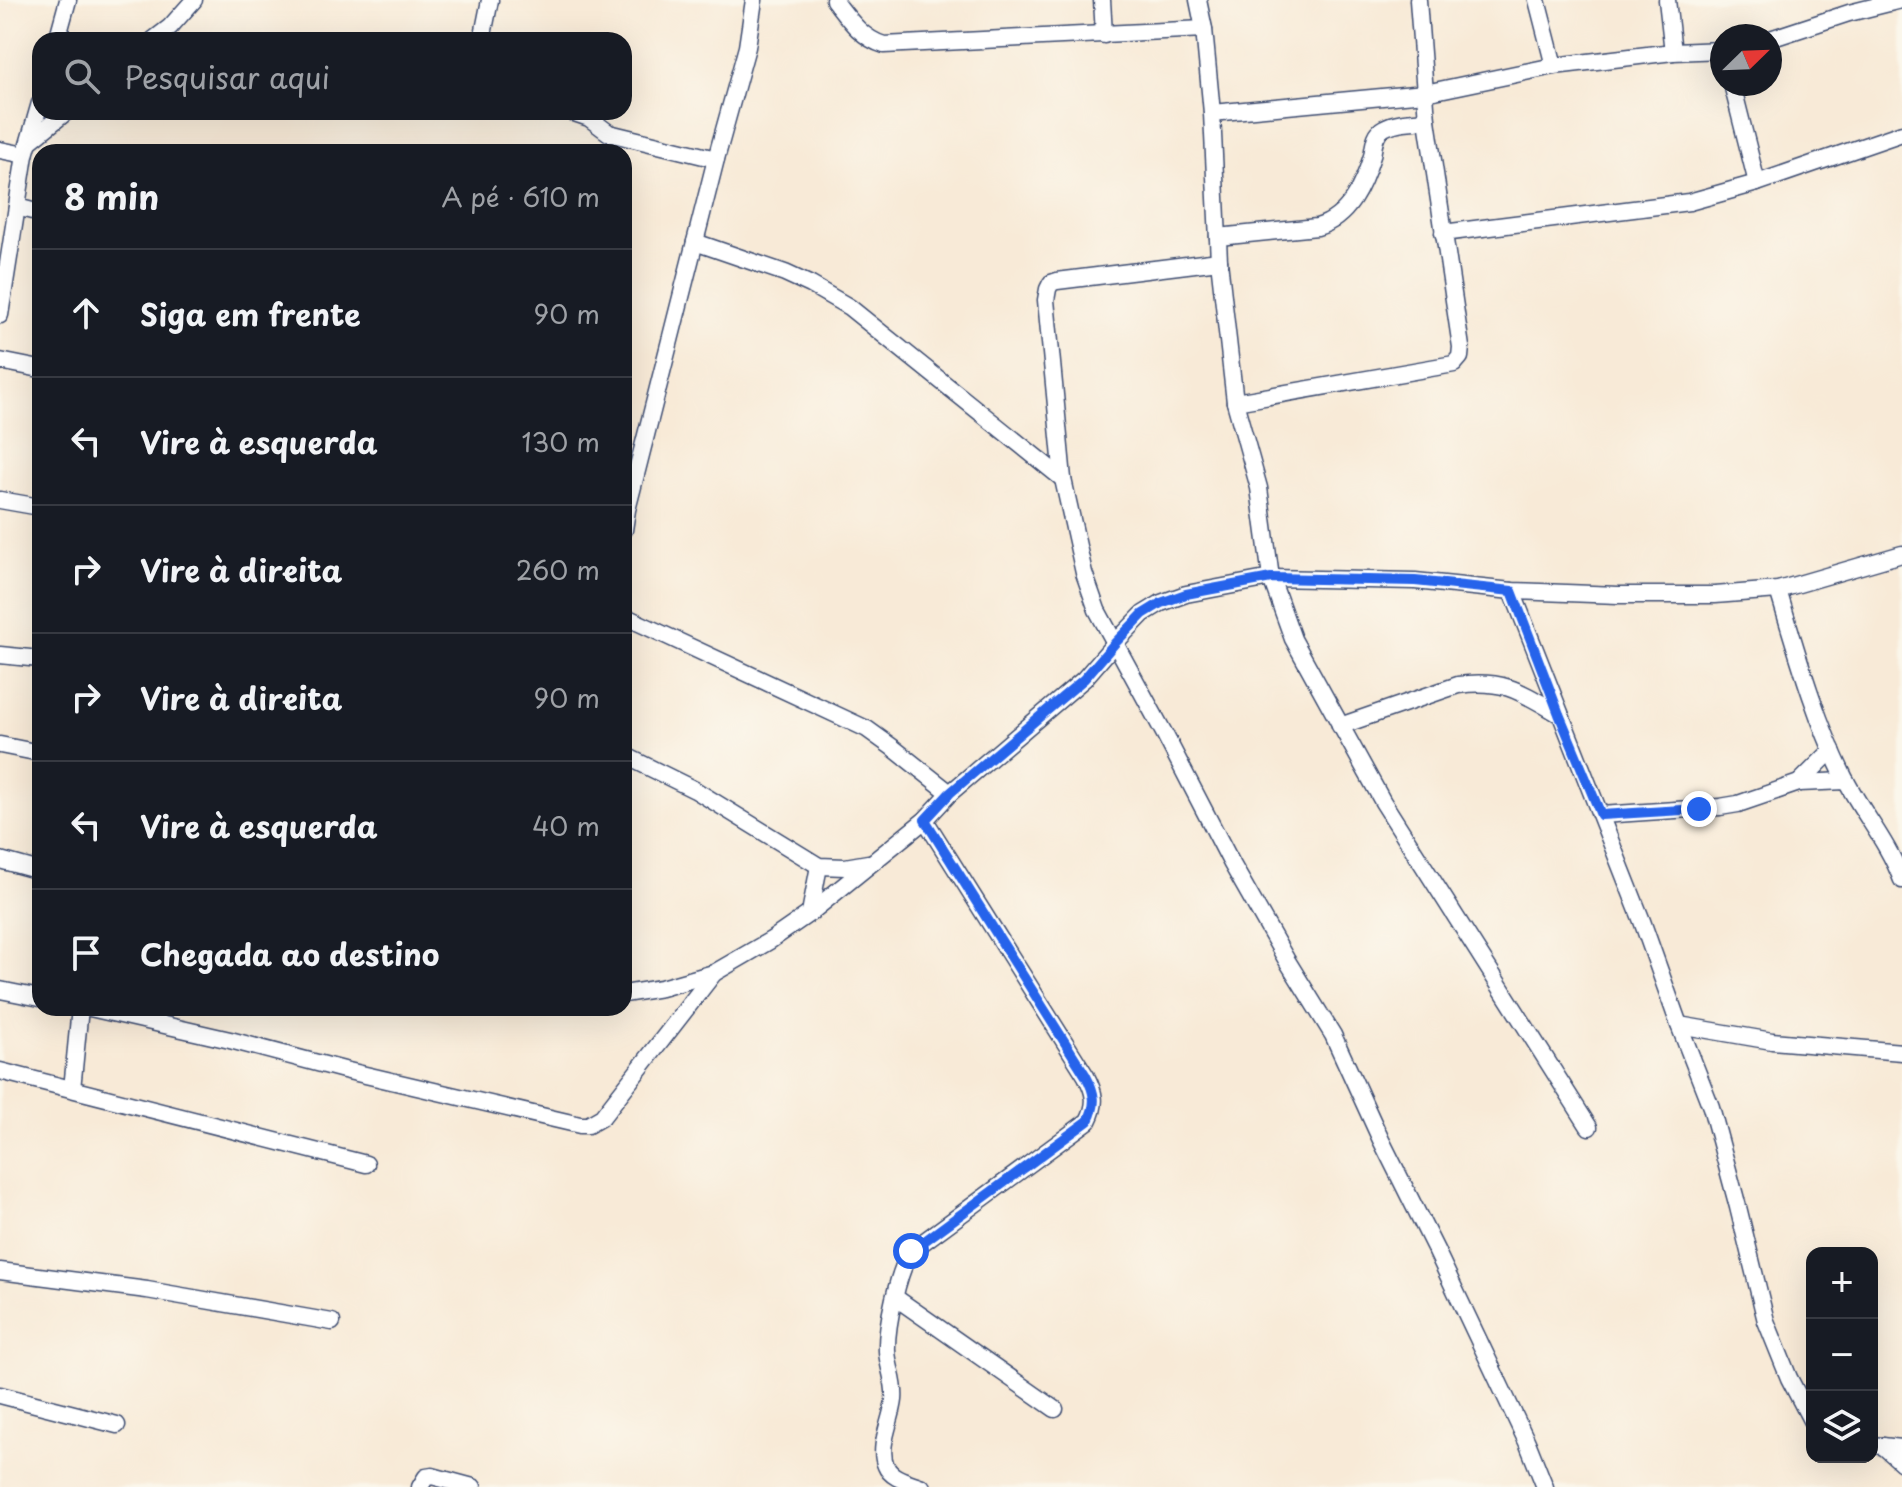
<!DOCTYPE html>
<html lang="pt">
<head>
<meta charset="utf-8">
<style>
  body { margin:0; font-family:"Playpen Sans",sans-serif; background:#242831; color:#f1f3f6 }
  .controls { position:absolute; right:24px; bottom:24px; display:grid; overflow:hidden; border-radius:16px; box-shadow:0 8px 32px #0002 }
  .controls button { width:72px; height:72px; display:grid; place-items:center; padding:0; border:0; border-bottom:2px solid #363941; background:#171b24; color:#f1f3f6; font:40px sans-serif }
  .compass { position:absolute; left:1710px; top:24px; width:72px; height:72px; border-radius:50%; background:#171b24; box-shadow:0 8px 32px #0002; rotate:67deg }
  .stop { position:absolute; width:24px; height:24px; margin:-18px; border:6px solid #2563eb; border-radius:50%; background:#fff }
  .stop.end { background:#2563eb; border-color:#fff; box-shadow:0 2px 8px #0008 }
  .list { margin:0; padding:0; list-style:none }
  h2 { display:flex; justify-content:space-between; align-items:center; height:104px; margin:0; padding:0 32px; font-size:34px }
  h2 small { font-size:26px; font-weight:400; color:#9ea1a6 }
  .list li { display:grid; grid-template-columns:52px 1fr auto; gap:24px; align-items:center; box-sizing:border-box; height:128px; padding:0 32px; border-top:2px solid #363941 }
  .list b { display:block; font-size:30px; white-space:nowrap }
  .list em { font-size:26px; font-style:normal; color:#9ea1a6 }
  .icon { flex:none; width:44px; height:44px; fill:none; stroke:currentColor; stroke-width:2; stroke-linecap:round; stroke-linejoin:round }
  .map { position:relative; flex:none; width:1902px; height:1487px; overflow:hidden }
  .search { position:absolute; background:#171b24; box-shadow:0 8px 32px #0002; left:32px; top:32px; width:600px; height:88px; display:flex; align-items:center; gap:20px; box-sizing:border-box; padding:0 28px; border-radius:24px; color:#9ea1a6; font-size:30px }
  .panel { position:absolute; background:#171b24; box-shadow:0 8px 32px #0002; left:32px; top:144px; width:600px; height:872px; border-radius:24px }
  .map>svg:first-child { display:block }
</style>
</head>
<body>
<div class="map">
<svg width="1902" height="1487" viewBox="0 0 1902 1487">
  <rect width="100%" height="100%" fill="#fbf7ec"/>
  <filter id="ink" filterUnits="userSpaceOnUse"><feTurbulence type="fractalNoise" baseFrequency=".0125" numOctaves="2"/><feDisplacementMap in="SourceGraphic" scale="16" xChannelSelector="R" yChannelSelector="G"/><feConvolveMatrix kernelMatrix="1 2 1 2 8 2 1 2 1" color-interpolation-filters="sRGB"/></filter>
  <filter id="wash" filterUnits="userSpaceOnUse"><feTurbulence type="fractalNoise" baseFrequency=".006" numOctaves="4" result="noise"/><feDisplacementMap in="SourceGraphic" scale="32" xChannelSelector="R" yChannelSelector="G"/><feGaussianBlur stdDeviation="1.8" result="paint"/><feColorMatrix in="noise" values="0 0 0 0 0 0 0 0 0 0 0 0 0 0 0 0 0 1.4 0 .05"/><feComposite in="paint" operator="in"/></filter>
  <g filter="url(#wash)">
    <rect width="100%" height="100%" fill="#f8ead7"/>
  </g>
  <g filter="url(#ink)">
    <g fill="none" stroke-linecap="round" stroke-linejoin="round">
      <g stroke="#3c4b70" stroke-width="19">
        <g id="minor">
          <path d="M 834,0 C 848,18 861,38 884,45 L 1204,29"/>
          <polyline points="1102,0 1104,35"/>
          <polyline points="1198,0 1204,29 1212,113 1219,261 1235,402 1259,488 1271,578 1293,639 1383,802 1589,1127"/>
          <polyline points="1537,0 1554,66"/>
          <polyline points="1667,0 1673,52"/>
          <polyline points="1770,39 1849,13 1901,0"/>
          <polyline points="57,40 68,0"/>
          <polyline points="153,40 170,27 194,0"/>
          <polyline points="482,40 490,0"/>
          <polyline points="1732,84 1757,183"/>
          <polyline points="571,112 589,118 609,133 716,159"/>
          <polyline points="1212,113 1425,93 1554,66 1673,52 1722,50"/>
          <polyline points="30,141 66,112"/>
          <polyline points="0,150 25,155"/>
          <polyline points="17,207 40,213"/>
          <polyline points="1443,233 1689,202 1757,183 1902,133"/>
          <path d="M 1218,237 L 1317,227 C 1349,218 1363,185 1372,156 C 1374,146 1374,133 1384,128 C 1395,121 1414,121 1427,120"/>
          <polyline points="695,242 785,273 811,285 849,307 1063,479"/>
          <polyline points="1219,261 1057,281 1051,283 1048,289 1046,300 1063,479 1084,573 1097,610 1164,733 1232,864 1286,959 1333,1035 1381,1140 1436,1250 1527,1442 1545,1487"/>
          <polyline points="0,315 25,155 40,103"/>
          <polyline points="0,361 40,369"/>
          <polyline points="1235,402 1454,364 1460,357 1461,347 1427,120 1418,0"/>
          <polyline points="0,500 40,507"/>
          <polyline points="624,530 627,510 716,159 747,47 754,0"/>
          <path d="M 1778,590 C 1797,653 1815,718 1844,777 C 1862,813 1888,842 1902,880"/>
          <polyline points="1512,591 1642,921 1679,1025 1711,1107 1738,1207 1766,1321 1789,1378 1812,1422"/>
          <polyline points="624,616 867,729 892,747 950,793"/>
          <polyline points="0,655 40,659"/>
          <path d="M 1340,726 L 1458,685 C 1504,679 1520,691 1559,714"/>
          <polyline points="0,745 40,753"/>
          <polyline points="624,755 695,790 819,866 845,867 868,863"/>
          <polyline points="1799,783 1832,750"/>
          <polyline points="1601,815 1720,807 1738,804 1799,783 1846,781"/>
          <polyline points="0,860 40,871"/>
          <polyline points="810,913 819,866"/>
          <polyline points="0,990 40,998"/>
          <polyline points="624,994 661,988 714,973 771,940 810,913 925,820 950,793 1084,679 1115,643 1143,614 1161,603 1186,594 1271,578 1415,581 1512,591 1618,595 1715,595 1778,590 1902,554"/>
          <polyline points="90,1008 230,1040 344,1070 580,1125 588,1125 602,1117 714,973"/>
          <polyline points="1679,1025 1772,1041 1902,1052"/>
          <polyline points="0,1071 366,1164"/>
          <polyline points="72,1089 80,1008"/>
          <polyline points="0,1271 147,1290 332,1322"/>
          <polyline points="896,1298 1055,1409"/>
          <polyline points="0,1395 117,1425"/>
          <polyline points="1872,1445 1902,1448"/>
          <polyline points="1883,1446 1902,1463"/>
          <polyline points="420,1487 426,1477 432,1476 473,1487"/>
          <path d="M 922,1487 C 910,1482 891,1479 886,1466 C 877,1447 892,1420 894,1400 C 896,1383 888,1368 887,1351 C 886,1326 898,1272 911,1251 L 1088,1121 C 1097,1104 1095,1093 1086,1076 L 925,820"/>
        </g>
      </g>
      <use href="#minor" stroke="#fff" stroke-width="16"/>
    </g>
  </g>
  <g fill="none" stroke-linecap="round" stroke-linejoin="round" filter="url(#ink)">
    <path stroke="#2563eb" stroke-width="10" d="M 911,1251 L 1088,1121 C 1097,1104 1095,1093 1086,1076 L 925,820 L 950,793 L 1084,679 L 1115,643 L 1143,614 L 1161,603 L 1186,594 L 1271,578 L 1415,581 L 1512,591 L 1559,714 L 1601,815 L 1699,809"/>
  </g>
</svg>
<div class="controls">
<button>+</button>
<button>−</button>
<button><svg class="icon" aria-label="layers" viewBox="0 0 24 24"><path d="M12 4l9 5-9 5-9-5zM3 14l9 5 9-5"/></svg></button>
</div>
<svg class="compass" viewBox="-18 -18 36 36"><path d="M0-13l5 13h-10z" fill="#e53935"/><path d="M0 13l5-13h-10z" fill="#9ea1a6"/></svg>
<div class="stop" style="left:911px;top:1251px"></div>
<div class="stop end" style="left:1699px;top:809px"></div>
<div class="search"><svg class="icon" aria-label="search" viewBox="0 0 24 24"><circle cx="10" cy="10" r="6"/><path d="M15 15l6 6"/></svg>Pesquisar aqui</div>
<section class="panel">
<h2>8 min<small>A pé · 610 m</small></h2>
<ul class="list">
<li><svg class="icon" aria-label="ahead" viewBox="0 0 24 24"><path d="M12 20V5M6 11l6-6 6 6"/></svg><div><b>Siga em frente</b></div><em>90 m</em></li>
<li><svg class="icon" aria-label="left" viewBox="0 0 24 24"><path d="M17 20v-9H6M10 6l-5 5 5 5"/></svg><div><b>Vire à esquerda</b></div><em>130 m</em></li>
<li><svg class="icon" aria-label="right" viewBox="0 0 24 24"><path d="M7 20v-9h11M14 6l5 5-5 5"/></svg><div><b>Vire à direita</b></div><em>260 m</em></li>
<li><svg class="icon" aria-label="right" viewBox="0 0 24 24"><path d="M7 20v-9h11M14 6l5 5-5 5"/></svg><div><b>Vire à direita</b></div><em>90 m</em></li>
<li><svg class="icon" aria-label="left" viewBox="0 0 24 24"><path d="M17 20v-9H6M10 6l-5 5 5 5"/></svg><div><b>Vire à esquerda</b></div><em>40 m</em></li>
<li><svg class="icon" aria-label="arrive" viewBox="0 0 24 24"><path d="M6 21V4h12l-3 4 3 4H6"/></svg><div><b>Chegada ao destino</b></div></li>
</ul>
</section>
</div>
</body>
</html>
